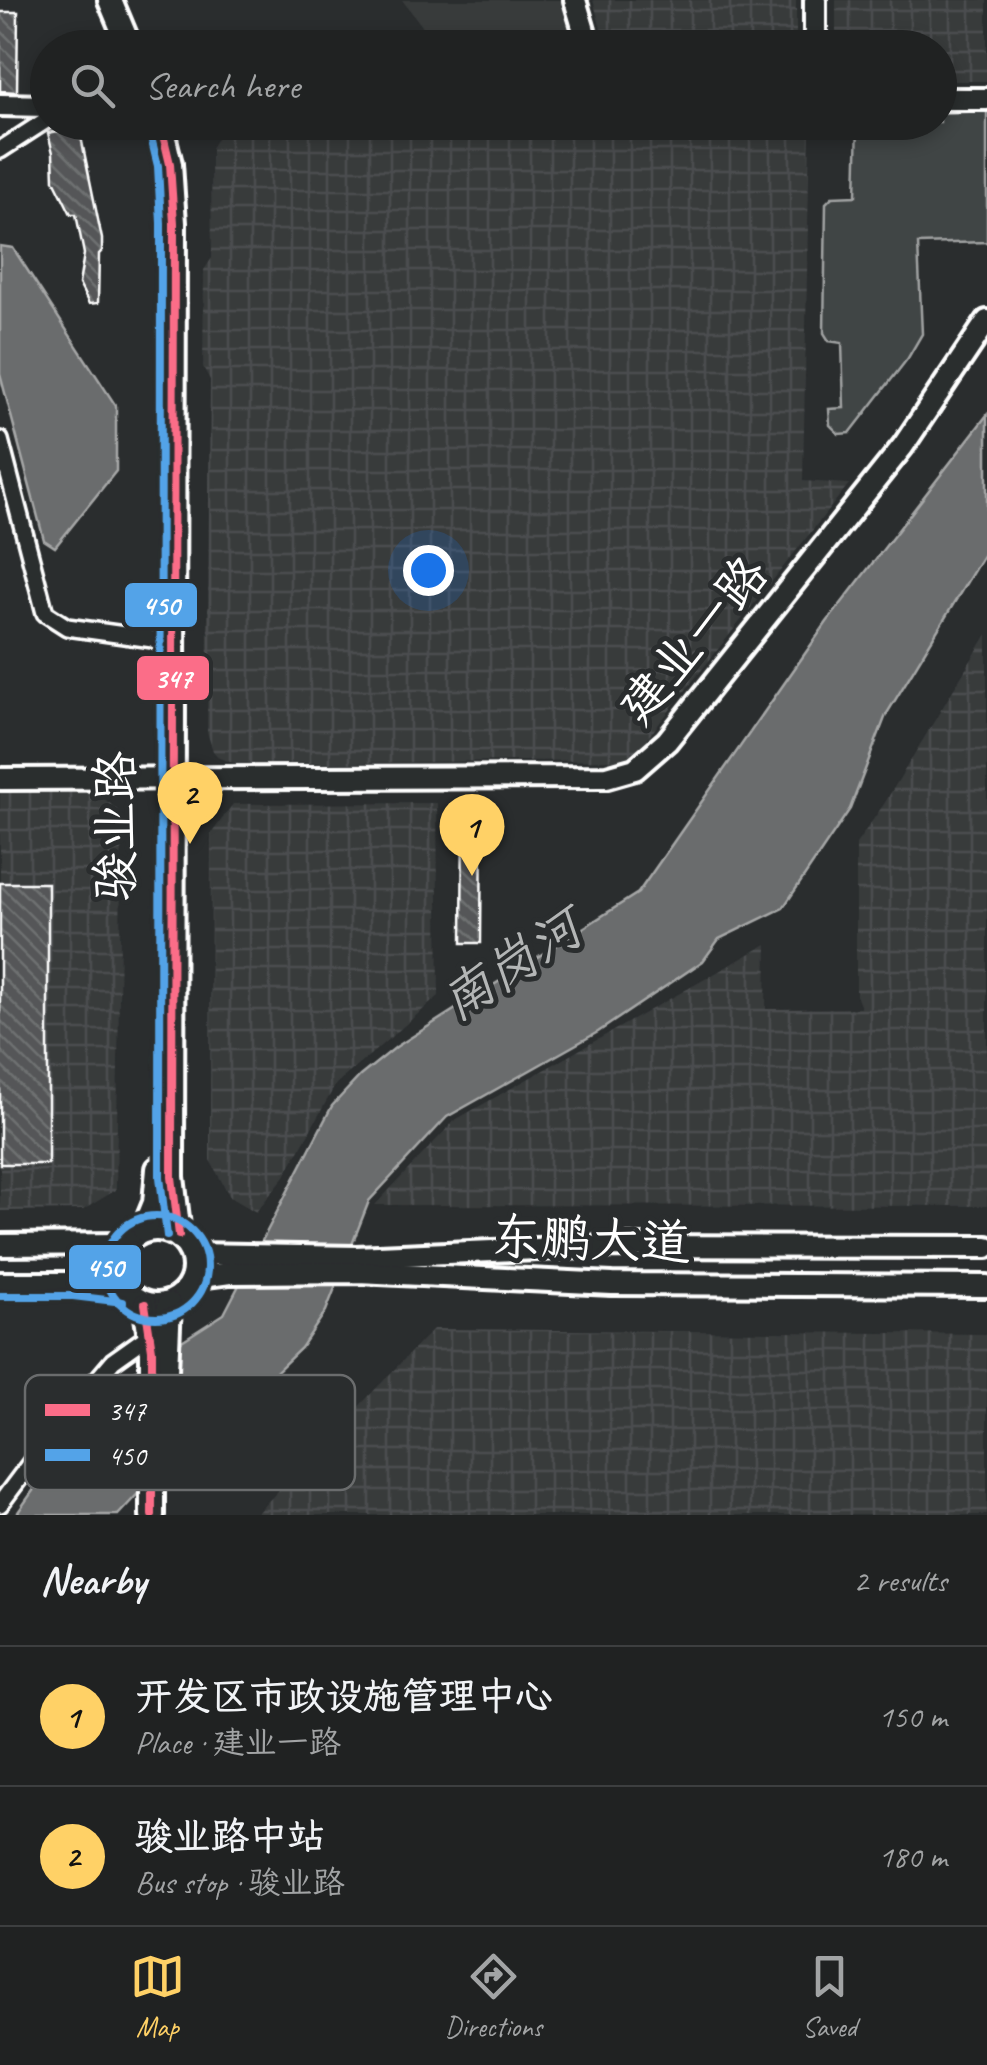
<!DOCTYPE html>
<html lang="en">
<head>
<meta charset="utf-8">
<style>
  body { margin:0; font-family:Caveat,"LXGW WenKai TC",sans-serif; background:#282a2a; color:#f1f3f6 }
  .you { position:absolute; left:428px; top:570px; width:35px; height:35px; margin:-25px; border:8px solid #fff; border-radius:50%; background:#1a73e8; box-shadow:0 0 0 15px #1a73e833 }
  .badge { display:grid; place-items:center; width:65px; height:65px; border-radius:50%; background:#ffd166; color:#111; font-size:32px; font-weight:700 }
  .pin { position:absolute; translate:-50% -82px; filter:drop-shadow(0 2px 5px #0008) }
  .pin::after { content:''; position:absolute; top:52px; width:35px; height:30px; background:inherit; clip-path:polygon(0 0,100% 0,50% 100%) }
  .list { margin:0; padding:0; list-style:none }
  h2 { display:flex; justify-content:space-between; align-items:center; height:130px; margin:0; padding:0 40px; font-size:42px }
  h2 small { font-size:32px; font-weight:400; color:#a2a4a5 }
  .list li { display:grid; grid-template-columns:65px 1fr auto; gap:30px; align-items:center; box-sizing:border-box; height:140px; padding:0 40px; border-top:2px solid #3d3f40 }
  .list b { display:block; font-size:38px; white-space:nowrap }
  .list p { margin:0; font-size:32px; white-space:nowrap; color:#a2a4a5 }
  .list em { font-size:32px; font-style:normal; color:#a2a4a5 }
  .icon { flex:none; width:55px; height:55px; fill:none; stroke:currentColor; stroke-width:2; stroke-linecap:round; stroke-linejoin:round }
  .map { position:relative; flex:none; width:987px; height:1515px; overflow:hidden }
  .search { position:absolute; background:#202222; box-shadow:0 5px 15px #0003; left:30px; right:30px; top:30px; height:110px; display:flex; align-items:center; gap:25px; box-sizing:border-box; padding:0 35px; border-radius:55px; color:#a2a4a5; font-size:38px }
  .sheet { height:410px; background:#202222 }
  nav { display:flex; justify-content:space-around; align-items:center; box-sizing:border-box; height:140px; border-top:2px solid #3d3f40; background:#202222; font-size:28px; color:#a2a4a5 }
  nav a { display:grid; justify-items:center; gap:5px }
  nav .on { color:#ffd166 }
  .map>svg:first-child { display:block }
</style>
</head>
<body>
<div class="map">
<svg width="987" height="1515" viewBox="0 0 987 1515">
  <defs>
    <pattern id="industrial-grid" width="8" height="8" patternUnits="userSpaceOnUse" patternTransform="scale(2.5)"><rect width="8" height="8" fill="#373a3b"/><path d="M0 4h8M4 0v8" fill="none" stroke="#4b4e4f"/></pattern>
    <pattern id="building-back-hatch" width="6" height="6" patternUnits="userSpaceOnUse" patternTransform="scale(2.5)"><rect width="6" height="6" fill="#555758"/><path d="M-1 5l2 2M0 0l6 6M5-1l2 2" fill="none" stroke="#6e7071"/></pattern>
  </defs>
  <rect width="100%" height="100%" fill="#2a2d2e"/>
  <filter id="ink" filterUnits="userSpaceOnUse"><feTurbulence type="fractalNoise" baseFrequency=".01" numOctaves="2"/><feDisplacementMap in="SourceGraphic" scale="20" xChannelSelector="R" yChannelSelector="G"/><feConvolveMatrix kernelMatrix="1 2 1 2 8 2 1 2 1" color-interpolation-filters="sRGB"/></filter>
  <g filter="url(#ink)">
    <polygon fill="#373a3b" points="402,0 563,0 578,47 438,47"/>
    <g fill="url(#industrial-grid)">
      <polygon points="593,0 796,0 796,47 606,47"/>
      <polygon points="836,0 987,0 987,81 940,81 940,48 836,47"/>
      <polygon points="232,123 810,123 803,481 849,484 643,744 622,760 236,764 219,758 213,751 207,732 210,380 203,367 204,270 212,258 211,148 222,130"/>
      <polygon points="987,634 987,1206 375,1205 455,1120 767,944 766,1009 861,1008 856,995 856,844 884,804"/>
      <polygon points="92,788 122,814 116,1190 83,1210 0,1211 0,790"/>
      <polygon points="437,803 439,996 336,1084 285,1176 256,1212 230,1197 210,1160 211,834 233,804"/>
      <polygon points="433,1329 987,1334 987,1515 255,1515"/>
    </g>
    <polygon fill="#414445" stroke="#a0a2a2" stroke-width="2.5" points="987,111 987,242 918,244 922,334 908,358 850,433 839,434 830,425 829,409 844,408 842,343 829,341 824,333 826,203 832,197 856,196 858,123 940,122 940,113"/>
    <g fill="#6a6c6d" stroke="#a6a7a7" stroke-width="2.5">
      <polygon points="0,246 13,248 116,406 116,471 55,547 44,540 0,374"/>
      <polygon points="987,415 987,549 886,715 850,809 783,908 719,939 703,961 598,1032 447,1117 369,1201 326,1311 301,1348 252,1395 215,1411 118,1515 16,1515 102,1392 224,1314 332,1106 360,1076 396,1047 638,893 827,622"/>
    </g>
    <g fill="url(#building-back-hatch)" stroke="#fff" stroke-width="2.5">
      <polygon points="0,12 18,12 17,92 0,91"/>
      <polygon points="79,127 102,239 102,251 99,254 98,303 89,304 79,284 84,254 76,214 71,214 54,180 53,153 48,133"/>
      <polygon points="463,808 482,809 481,943 462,943"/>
      <rect x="0" y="883" width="48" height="281"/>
    </g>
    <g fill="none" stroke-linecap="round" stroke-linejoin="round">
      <g stroke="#fff" stroke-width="22">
        <g id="minor">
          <polyline points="0,150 48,119"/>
          <polyline points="0,440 45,613 67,627 160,640"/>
          <polyline points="0,1504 62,1421 113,1361 151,1334"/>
        </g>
      </g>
      <g stroke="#fff" stroke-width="28">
        <g id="tertiary">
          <polyline points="575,0 589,48"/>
          <polyline points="815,48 815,0"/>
          <polyline points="940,99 987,99"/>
          <polyline points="0,105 48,106"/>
          <polyline points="0,779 607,777 635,769 667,741 903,446 987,321"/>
          <polyline points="0,1245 125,1244"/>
          <polyline points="193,1254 356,1257 606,1246 987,1247"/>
          <polyline points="193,1278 230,1273 358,1272 612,1284 987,1286"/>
          <polyline points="0,1283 74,1283 125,1290"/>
        </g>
      </g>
      <g stroke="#fff" stroke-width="30">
        <g id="secondary">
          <polyline points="110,0 130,48"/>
          <polyline points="160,122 170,164 174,223 172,1177 179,1235"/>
          <circle cx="156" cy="1267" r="38"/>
          <polyline points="144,1230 155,1203 158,1169"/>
          <polyline points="145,1304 152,1350 152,1515"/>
          <polyline points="166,1370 169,1304"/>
        </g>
      </g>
      <use href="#minor" stroke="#2a2d2e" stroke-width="15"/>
      <use href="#tertiary" stroke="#2a2d2e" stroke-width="20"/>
      <use href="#secondary" stroke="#2a2d2e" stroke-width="22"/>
      <g stroke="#2a2d2e" stroke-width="15">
        <g id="bus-1">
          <polyline points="160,122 170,164 174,223 172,1177 179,1235"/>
          <polyline points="145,1304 152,1350 152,1515"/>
        </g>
      </g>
      <g stroke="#2a2d2e" stroke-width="15">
        <g id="bus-2">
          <polyline points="148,125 158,166 161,223 160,1177 167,1236"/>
          <circle cx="156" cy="1267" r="51"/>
          <polyline points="0,1296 73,1296 123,1302"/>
        </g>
      </g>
      <use href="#bus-1" stroke="#fb6d88" stroke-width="8"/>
      <use href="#bus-2" stroke="#53a3e8" stroke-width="8"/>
    </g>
  </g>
  <g text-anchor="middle" stroke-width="10" stroke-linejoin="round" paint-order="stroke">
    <g font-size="50" fill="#fff" stroke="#2a2d2e">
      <text transform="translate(692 639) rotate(-50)" y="18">建业一路</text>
      <text transform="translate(114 826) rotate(-90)" y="18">骏业路</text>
      <text transform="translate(591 1238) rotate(2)" y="18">东鹏大道</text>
    </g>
    <g font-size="52" font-style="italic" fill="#b4b6b6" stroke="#2a2d2e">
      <text transform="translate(511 964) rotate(-33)" y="18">南岗河</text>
    </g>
  </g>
  <rect x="25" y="1375" width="330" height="115" rx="15" fill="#2a2d2e" stroke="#6a6c6d" stroke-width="2.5"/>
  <rect x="45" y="1404" width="45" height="12" fill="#fb6d88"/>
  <rect x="45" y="1449" width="45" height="12" fill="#53a3e8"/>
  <g font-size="28" fill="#fff">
    <text x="108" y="1420">347</text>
    <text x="108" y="1465">450</text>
  </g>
  <g stroke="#2a2d2e" stroke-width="4">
    <rect x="123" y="581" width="76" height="48" rx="10" fill="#53a3e8"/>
    <rect x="135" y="654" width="76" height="48" rx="10" fill="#fb6d88"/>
    <rect x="67" y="1243" width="76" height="48" rx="10" fill="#53a3e8"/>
  </g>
  <g font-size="28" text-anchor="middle" font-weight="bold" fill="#fff">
    <text x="161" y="615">450</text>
    <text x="173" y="688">347</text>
    <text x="105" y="1277">450</text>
  </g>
</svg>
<div class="you"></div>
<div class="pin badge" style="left:472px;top:876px">1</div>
<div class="pin badge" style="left:190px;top:844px">2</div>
<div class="search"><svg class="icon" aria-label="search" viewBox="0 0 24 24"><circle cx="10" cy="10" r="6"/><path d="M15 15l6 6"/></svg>Search here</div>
</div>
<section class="sheet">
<h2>Nearby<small>2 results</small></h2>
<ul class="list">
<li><span class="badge">1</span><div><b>开发区市政设施管理中心</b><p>Place · 建业一路</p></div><em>150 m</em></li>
<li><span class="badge">2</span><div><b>骏业路中站</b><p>Bus stop · 骏业路</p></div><em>180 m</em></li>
</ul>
</section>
<nav>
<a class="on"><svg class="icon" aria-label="map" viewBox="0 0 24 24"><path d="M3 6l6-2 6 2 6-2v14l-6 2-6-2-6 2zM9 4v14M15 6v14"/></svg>Map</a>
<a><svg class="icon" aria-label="directions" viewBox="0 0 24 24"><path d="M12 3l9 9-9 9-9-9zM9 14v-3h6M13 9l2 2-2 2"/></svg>Directions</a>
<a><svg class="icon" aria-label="saved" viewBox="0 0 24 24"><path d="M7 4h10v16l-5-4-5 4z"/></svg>Saved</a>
</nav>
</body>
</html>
